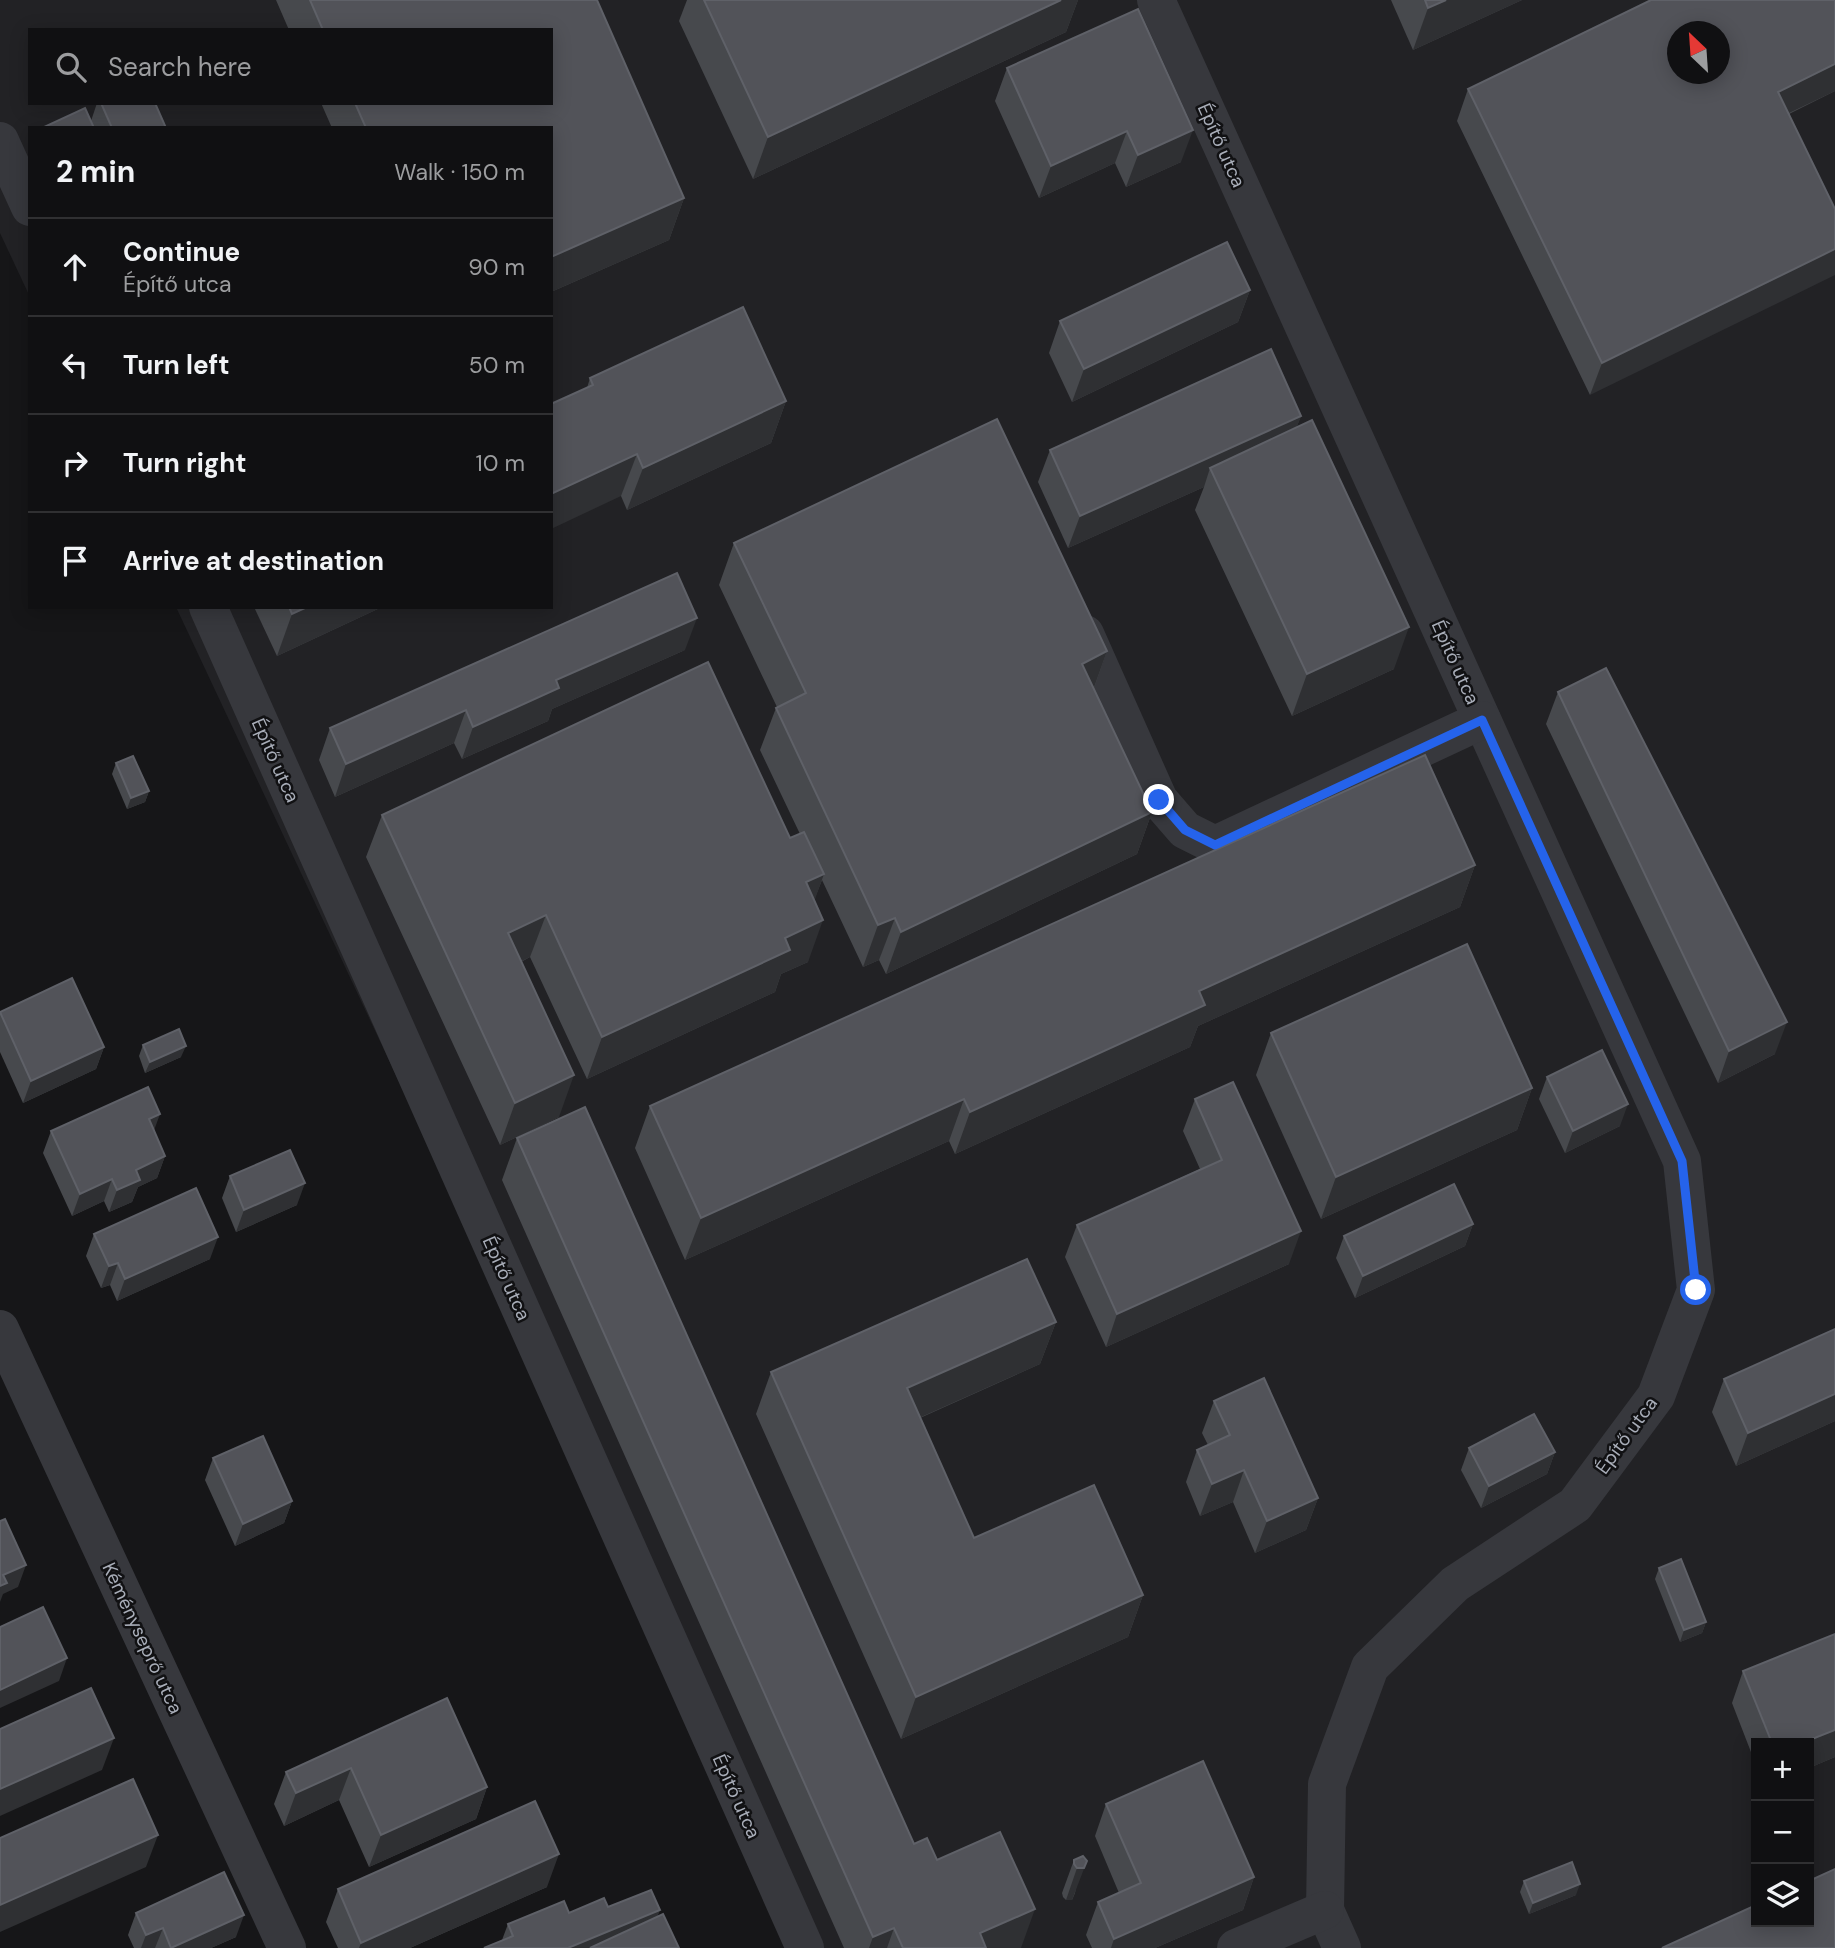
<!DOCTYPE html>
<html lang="en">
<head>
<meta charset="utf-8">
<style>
  body { margin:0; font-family:"DM Sans",sans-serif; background:#19191b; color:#f1f3f6 }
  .controls { position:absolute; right:21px; bottom:21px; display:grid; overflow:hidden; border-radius:0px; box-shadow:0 4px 18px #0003 }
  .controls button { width:63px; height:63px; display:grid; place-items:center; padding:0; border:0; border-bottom:2px solid #303032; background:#101012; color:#f1f3f6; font:35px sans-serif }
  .compass { position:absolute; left:1667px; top:21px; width:63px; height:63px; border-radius:50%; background:#101012; box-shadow:0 4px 18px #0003; rotate:335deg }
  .stop { position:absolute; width:21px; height:21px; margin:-16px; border:5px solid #2563eb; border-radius:50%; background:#fff }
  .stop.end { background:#2563eb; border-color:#fff; box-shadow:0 2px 7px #0008 }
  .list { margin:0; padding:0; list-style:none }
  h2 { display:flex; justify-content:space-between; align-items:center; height:91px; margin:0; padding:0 28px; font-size:30px }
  h2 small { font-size:23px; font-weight:400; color:#9c9d9f }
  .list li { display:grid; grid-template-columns:46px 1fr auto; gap:21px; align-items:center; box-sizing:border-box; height:98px; padding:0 28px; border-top:2px solid #303032 }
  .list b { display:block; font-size:26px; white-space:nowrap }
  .list p { margin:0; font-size:23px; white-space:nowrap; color:#9c9d9f }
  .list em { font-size:23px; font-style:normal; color:#9c9d9f }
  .icon { flex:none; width:38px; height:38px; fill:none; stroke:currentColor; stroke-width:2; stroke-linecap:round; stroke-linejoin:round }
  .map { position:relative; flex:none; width:1835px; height:1948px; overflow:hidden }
  .search { position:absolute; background:#101012; box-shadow:0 4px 18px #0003; left:28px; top:28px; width:525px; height:77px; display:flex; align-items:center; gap:18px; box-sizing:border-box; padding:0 24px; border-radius:0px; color:#9c9d9f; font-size:26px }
  .panel { position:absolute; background:#101012; box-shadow:0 4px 18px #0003; left:28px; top:126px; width:525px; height:483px; border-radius:0px }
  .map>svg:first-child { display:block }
</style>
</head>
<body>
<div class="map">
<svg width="1835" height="1948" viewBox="0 0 1835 1948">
  <rect width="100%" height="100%" fill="#161618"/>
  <path fill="#222225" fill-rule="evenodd" d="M 0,0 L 1835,0 L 1835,1948 L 806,1948 L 176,607 L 551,607 L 551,128 L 30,128 L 30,297 L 0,233 ZM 30,30 L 551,30 L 551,103 L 30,103 ZM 1678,32 L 1720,32 L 1720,74 L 1678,74 ZM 1756,1743 L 1809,1743 L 1809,1922 L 1756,1922 Z"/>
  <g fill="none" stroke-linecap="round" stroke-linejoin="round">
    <g stroke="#37383d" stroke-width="38">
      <polyline points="1156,0 1682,1161 1696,1290 1656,1396 1575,1505 1455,1584 1370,1667 1327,1784 1325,1910 1342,1948"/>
      <polyline points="0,141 30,207"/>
      <polyline points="208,607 805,1948"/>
      <polyline points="1085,634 1159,800 1185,830 1215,845 1482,720"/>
      <polyline points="0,1329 287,1948"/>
      <polyline points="1236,1948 1325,1910"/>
    </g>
  </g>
  <g fill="#47494d">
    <polygon points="276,0 597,0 684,198 669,240 551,292 551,128 332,128 321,103 551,103 551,30 289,30"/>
    <polygon points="687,0 1078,0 1066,32 753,179 679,21"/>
    <polygon points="1391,0 1522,0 1413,50"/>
    <polygon points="1835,0 1835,91 1789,114 1590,395 1457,121 1468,89"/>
    <polygon points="1138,9 1181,162 1126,187 1115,163 1039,198 995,101 1007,68"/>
    <polygon points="97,103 101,103 166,128 44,128 91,121"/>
    <polygon points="1250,290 1238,322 1072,402 1049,353 1060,321"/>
    <polygon points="590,378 786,401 771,443 627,510 621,496 587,388"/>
    <polygon points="1301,416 1296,428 1394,669 1292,716 1195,510 1204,487 1068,548 1038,482 1050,450"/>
    <polygon points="734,543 1107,651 1094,688 1152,812 1137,854 886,974 879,960 863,967 822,880 814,900 808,962 781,974 775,992 587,1079 530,957 521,962 559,1117 500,1145 366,857 382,815 790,838 800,834 760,750 776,708 777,707 719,585"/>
    <polygon points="254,607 382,607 277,656"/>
    <polygon points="685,650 552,709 548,721 462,759 454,743 335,797 319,760 330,728"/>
    <polygon points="1558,692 1775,1054 1718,1083 1546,724"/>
    <polygon points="116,763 149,791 145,802 127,809 112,774"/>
    <polygon points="1475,865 1460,907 1198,1026 1190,1047 955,1154 949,1141 685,1260 635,1148 650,1106"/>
    <polygon points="0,1012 104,1047 96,1069 23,1103 0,1052"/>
    <polygon points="1271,1033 1532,1088 1517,1130 1321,1219 1256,1075"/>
    <polygon points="143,1045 181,1057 145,1073 139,1056"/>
    <polygon points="1547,1077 1620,1126 1565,1153 1539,1099"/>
    <polygon points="1195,1099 1289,1264 1106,1347 1065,1257 1077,1225 1200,1169 1183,1131"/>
    <polygon points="51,1131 154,1131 165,1156 157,1178 138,1187 132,1202 109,1212 104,1201 72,1216 43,1153"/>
    <polygon points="517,1138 914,1844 937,1860 1021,1948 844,1948 502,1180"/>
    <polygon points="230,1176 297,1205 236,1232 222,1198"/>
    <polygon points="1473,1224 1465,1246 1355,1298 1336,1258 1344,1236"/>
    <polygon points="94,1234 210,1259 117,1301 110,1285 101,1288 86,1256"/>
    <polygon points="1056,1322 1040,1364 920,1418 974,1538 1143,1595 1128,1637 901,1739 756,1414 771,1372"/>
    <polygon points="1835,1329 1835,1421 1736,1466 1712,1412 1724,1379"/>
    <polygon points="1214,1401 1318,1498 1306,1530 1255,1553 1233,1502 1200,1516 1186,1482 1197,1450 1208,1445 1202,1433"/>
    <polygon points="1469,1448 1555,1452 1547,1474 1481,1508 1461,1470"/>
    <polygon points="213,1458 292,1501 284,1523 235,1546 205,1480"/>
    <polygon points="1659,1568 1706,1622 1702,1633 1680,1642 1655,1579"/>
    <polygon points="1835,1634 1835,1757 1809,1768 1809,1743 1756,1743 1756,1765 1732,1703 1743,1671"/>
    <polygon points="447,1698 487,1787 476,1819 369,1867 339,1800 284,1826 274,1804 286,1772"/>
    <polygon points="1106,1804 1254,1877 1243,1910 1155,1948 1092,1948 1086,1935 1098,1902 1119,1893 1095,1836"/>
    <polygon points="1083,1856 1075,1893 1072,1900 1066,1900 1063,1897 1062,1893 1074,1860"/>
    <polygon points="1524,1881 1576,1895 1529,1914 1520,1892"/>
    <polygon points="547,1887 410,1948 338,1948 326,1922 338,1889"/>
    <polygon points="608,1907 657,1917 502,1940 508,1924 569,1913"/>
    <polygon points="136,1913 236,1937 211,1948 134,1948 128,1935"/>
  </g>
  <g fill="#2f3033">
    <polygon points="1061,0 1078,0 1066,32 753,179 768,137"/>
    <polygon points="1446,0 1522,0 1413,50 1428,8"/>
    <polygon points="1835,64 1835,91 1766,124 1778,92"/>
    <polygon points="1193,130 1181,162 1126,187 1138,155"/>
    <polygon points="1127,131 1115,163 1039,198 1051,166"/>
    <polygon points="684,198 669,240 551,292 551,257"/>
    <polygon points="1835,249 1835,275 1590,395 1602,363"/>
    <polygon points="1250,290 1238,322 1072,402 1084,369"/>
    <polygon points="786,401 771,443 627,510 643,468"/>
    <polygon points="1301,416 1289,448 1210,468 1204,487 1068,548 1080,516"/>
    <polygon points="637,454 621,496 551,529 551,494"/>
    <polygon points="307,607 382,607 277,656 292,614"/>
    <polygon points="697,618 685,650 552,709 548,721 462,759 473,727 556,680"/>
    <polygon points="1409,627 1394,669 1292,716 1307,674"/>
    <polygon points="1107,651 1092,693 1082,664"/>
    <polygon points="466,710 454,743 335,797 346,764"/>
    <polygon points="149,791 145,802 127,809 131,798"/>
    <polygon points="1152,812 1137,854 886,974 901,932"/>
    <polygon points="1475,865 1460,907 1198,1026 1190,1047 955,1154 970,1112 1199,991"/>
    <polygon points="824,874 809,916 806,882"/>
    <polygon points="546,915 530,957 493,975 508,933"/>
    <polygon points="895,918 879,960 863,967 878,925"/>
    <polygon points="823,920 808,962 781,974 775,992 587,1079 602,1037 785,938"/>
    <polygon points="1787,1022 1775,1054 1718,1083 1729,1051"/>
    <polygon points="186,1046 181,1057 145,1073 150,1062"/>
    <polygon points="104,1047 96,1069 23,1103 31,1081"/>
    <polygon points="574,1075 559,1117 500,1145 515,1103"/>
    <polygon points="1532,1088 1517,1130 1321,1219 1336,1177"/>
    <polygon points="964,1099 949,1141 685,1260 701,1218"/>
    <polygon points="1628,1104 1620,1126 1565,1153 1573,1131"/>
    <polygon points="160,1114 152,1136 149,1119"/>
    <polygon points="165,1156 157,1178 138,1187 132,1202 109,1212 117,1190 136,1170"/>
    <polygon points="112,1179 104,1201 72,1216 80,1194"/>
    <polygon points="305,1183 297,1205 236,1232 244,1210"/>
    <polygon points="1473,1224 1465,1246 1355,1298 1363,1276"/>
    <polygon points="1301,1231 1289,1264 1106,1347 1117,1314"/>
    <polygon points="218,1237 210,1259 117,1301 125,1279"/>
    <polygon points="118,1263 110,1285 101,1288 109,1266"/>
    <polygon points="1056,1322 1040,1364 892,1430 907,1388"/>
    <polygon points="1835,1394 1835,1421 1736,1466 1748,1433"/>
    <polygon points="1555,1452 1547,1474 1481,1508 1489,1486"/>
    <polygon points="1244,1470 1233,1502 1200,1516 1212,1484"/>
    <polygon points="1318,1498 1306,1530 1255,1553 1267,1521"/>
    <polygon points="292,1501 284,1523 235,1546 243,1524"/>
    <polygon points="26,1565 18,1587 3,1594 0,1602 0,1584 3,1575"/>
    <polygon points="1143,1595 1128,1637 901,1739 916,1697"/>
    <polygon points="1706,1622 1702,1633 1680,1642 1684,1630"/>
    <polygon points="67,1658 59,1681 0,1708 0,1690"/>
    <polygon points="1835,1730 1835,1757 1809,1768 1809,1743 1802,1743"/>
    <polygon points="114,1738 102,1770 0,1816 0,1789"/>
    <polygon points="351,1768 339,1800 284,1826 296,1793"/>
    <polygon points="487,1787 476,1819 369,1867 381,1835"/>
    <polygon points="158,1835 146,1867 0,1932 0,1905"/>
    <polygon points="559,1854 547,1887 410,1948 359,1948 361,1943"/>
    <polygon points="1087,1861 1072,1900 1066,1900 1077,1868"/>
    <polygon points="1254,1877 1243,1910 1155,1948 1111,1948 1114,1939"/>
    <polygon points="1580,1884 1576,1895 1529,1914 1533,1903"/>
    <polygon points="1035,1909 1021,1948 974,1948 980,1933"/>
    <polygon points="660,1910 652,1932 613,1948 568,1948"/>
    <polygon points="244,1915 236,1937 211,1948 171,1948"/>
    <polygon points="163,1928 155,1948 141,1948 146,1935"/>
    <polygon points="894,1928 887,1948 869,1948 873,1937"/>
  </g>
  <g fill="#525359" stroke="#5f6168" stroke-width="2" fill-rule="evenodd">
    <polygon points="310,0 597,0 684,198 551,257 551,128 366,128 355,103 551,103 551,30 323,30"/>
    <polygon points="704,0 1061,0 768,137"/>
    <polygon points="1425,0 1446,0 1428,8"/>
    <path d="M 1651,0 L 1835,0 L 1835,64 L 1778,92 L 1835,209 L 1835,249 L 1602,363 L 1468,89 ZM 1677,32 L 1719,32 L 1719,74 L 1677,74 Z"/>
    <polygon points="1138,9 1193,130 1138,155 1127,131 1051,166 1007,68"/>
    <polygon points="101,103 155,103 166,128 112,128"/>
    <polygon points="85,108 94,128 45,128 44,127"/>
    <polygon points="1227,242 1250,290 1084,369 1060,321"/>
    <polygon points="743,307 786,401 643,468 637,454 551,494 551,404 593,385 590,378"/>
    <polygon points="1271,349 1301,416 1080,516 1050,450"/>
    <polygon points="997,419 1107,651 1082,664 1152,812 901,932 895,918 878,925 776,708 806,693 734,543"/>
    <polygon points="1312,420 1409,627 1307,674 1210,468"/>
    <polygon points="677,573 697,618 556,680 559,688 473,727 466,710 346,764 330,728"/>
    <polygon points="289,607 307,607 292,614"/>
    <polygon points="708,662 790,838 804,832 824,874 806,882 823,920 785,938 790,950 602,1037 546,915 508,933 574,1075 515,1103 382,815"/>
    <polygon points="1606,668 1787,1022 1729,1051 1558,692"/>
    <polygon points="1425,755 1475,865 1199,991 1205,1005 970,1112 964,1099 701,1218 650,1106"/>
    <polygon points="133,756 149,791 131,798 116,763"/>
    <polygon points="1467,944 1532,1088 1336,1177 1271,1033"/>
    <polygon points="72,978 104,1047 31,1081 0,1012"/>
    <polygon points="179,1029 186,1046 150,1062 143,1045"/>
    <polygon points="1602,1050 1628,1104 1573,1131 1547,1077"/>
    <polygon points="1233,1082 1301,1231 1117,1314 1077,1225 1222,1160 1195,1099"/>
    <polygon points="148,1087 160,1114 149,1119 165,1156 136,1170 140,1180 117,1190 112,1179 80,1194 51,1131"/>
    <polygon points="585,1107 914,1844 927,1838 937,1860 1000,1832 1035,1909 980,1933 986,1948 903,1948 894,1928 873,1937 517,1138"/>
    <polygon points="290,1150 305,1183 244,1210 230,1176"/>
    <polygon points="1454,1184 1473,1224 1363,1276 1344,1236"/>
    <polygon points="196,1188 218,1237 125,1279 118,1263 109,1266 94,1234"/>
    <polygon points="1027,1259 1056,1322 907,1388 974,1538 1094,1485 1143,1595 916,1697 771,1372"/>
    <polygon points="1835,1329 1835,1394 1748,1433 1724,1379"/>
    <polygon points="1264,1378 1318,1498 1267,1521 1244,1470 1212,1484 1197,1450 1230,1435 1214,1401"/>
    <polygon points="1534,1414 1555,1452 1489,1486 1469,1448"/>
    <polygon points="263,1436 292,1501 243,1524 213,1458"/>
    <polygon points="5,1519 26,1565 3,1575 7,1583 0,1586 0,1521"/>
    <polygon points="1681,1559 1706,1622 1684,1630 1659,1568"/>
    <polygon points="43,1607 67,1658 0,1690 0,1627"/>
    <polygon points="1835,1634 1835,1730 1802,1743 1772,1743 1743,1671"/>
    <polygon points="91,1688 114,1738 0,1789 0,1729"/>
    <polygon points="447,1698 487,1787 381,1835 351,1768 296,1793 286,1772"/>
    <polygon points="1203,1761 1254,1877 1114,1939 1098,1902 1141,1883 1106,1804"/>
    <polygon points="133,1779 158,1835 0,1905 0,1838"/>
    <polygon points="535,1801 559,1854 361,1943 338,1889"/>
    <polygon points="1083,1856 1087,1861 1084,1868 1077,1868 1074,1864 1074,1860"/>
    <polygon points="1572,1862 1580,1884 1533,1903 1524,1881"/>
    <polygon points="1835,1869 1835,1948 1662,1948 1756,1905 1756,1922 1809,1922 1809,1881"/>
    <polygon points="224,1872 244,1915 171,1948 163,1928 146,1935 136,1913"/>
    <polygon points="651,1890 660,1910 568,1948 484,1948 513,1936 508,1924 564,1901 569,1913 604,1898 608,1907"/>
    <polygon points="663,1914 679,1948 590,1948"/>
  </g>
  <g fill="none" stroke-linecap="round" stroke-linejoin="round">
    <polyline stroke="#2563eb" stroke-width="9" points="1159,800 1185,830 1215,845 1482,720 1682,1161 1696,1290"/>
  </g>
  <g text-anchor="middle" stroke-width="5" stroke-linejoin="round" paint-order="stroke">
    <g font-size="19" fill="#a8adb8" stroke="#111113">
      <text transform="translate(1222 145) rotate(66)" y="7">Építő utca</text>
      <text transform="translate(1456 662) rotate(66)" y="7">Építő utca</text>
      <text transform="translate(276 760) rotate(66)" y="7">Építő utca</text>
      <text transform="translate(507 1278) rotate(66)" y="7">Építő utca</text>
      <text transform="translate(1626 1435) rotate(-54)" y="7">Építő utca</text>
      <text transform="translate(143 1638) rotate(65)" y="7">Kéményseprő utca</text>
      <text transform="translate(737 1796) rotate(66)" y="7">Építő utca</text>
    </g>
  </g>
</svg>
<div class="controls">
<button>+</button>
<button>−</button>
<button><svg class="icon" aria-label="layers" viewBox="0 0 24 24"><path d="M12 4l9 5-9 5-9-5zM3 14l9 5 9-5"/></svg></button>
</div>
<svg class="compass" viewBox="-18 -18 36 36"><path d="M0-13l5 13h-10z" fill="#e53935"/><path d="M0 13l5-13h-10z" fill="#9c9d9f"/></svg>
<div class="stop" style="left:1696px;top:1290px"></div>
<div class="stop end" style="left:1159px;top:800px"></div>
<div class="search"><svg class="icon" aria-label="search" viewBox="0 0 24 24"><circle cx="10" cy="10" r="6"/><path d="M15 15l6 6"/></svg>Search here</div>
<section class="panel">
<h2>2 min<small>Walk · 150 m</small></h2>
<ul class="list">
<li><svg class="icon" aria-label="ahead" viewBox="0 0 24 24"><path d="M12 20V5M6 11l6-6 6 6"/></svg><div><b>Continue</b><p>Építő utca</p></div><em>90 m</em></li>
<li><svg class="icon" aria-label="left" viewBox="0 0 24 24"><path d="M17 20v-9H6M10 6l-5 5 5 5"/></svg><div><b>Turn left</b></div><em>50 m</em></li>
<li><svg class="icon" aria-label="right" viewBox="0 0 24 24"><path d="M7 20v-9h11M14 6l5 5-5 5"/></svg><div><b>Turn right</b></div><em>10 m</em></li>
<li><svg class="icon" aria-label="arrive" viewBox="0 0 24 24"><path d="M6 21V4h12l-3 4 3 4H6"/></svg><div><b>Arrive at destination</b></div></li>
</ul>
</section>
</div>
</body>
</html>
